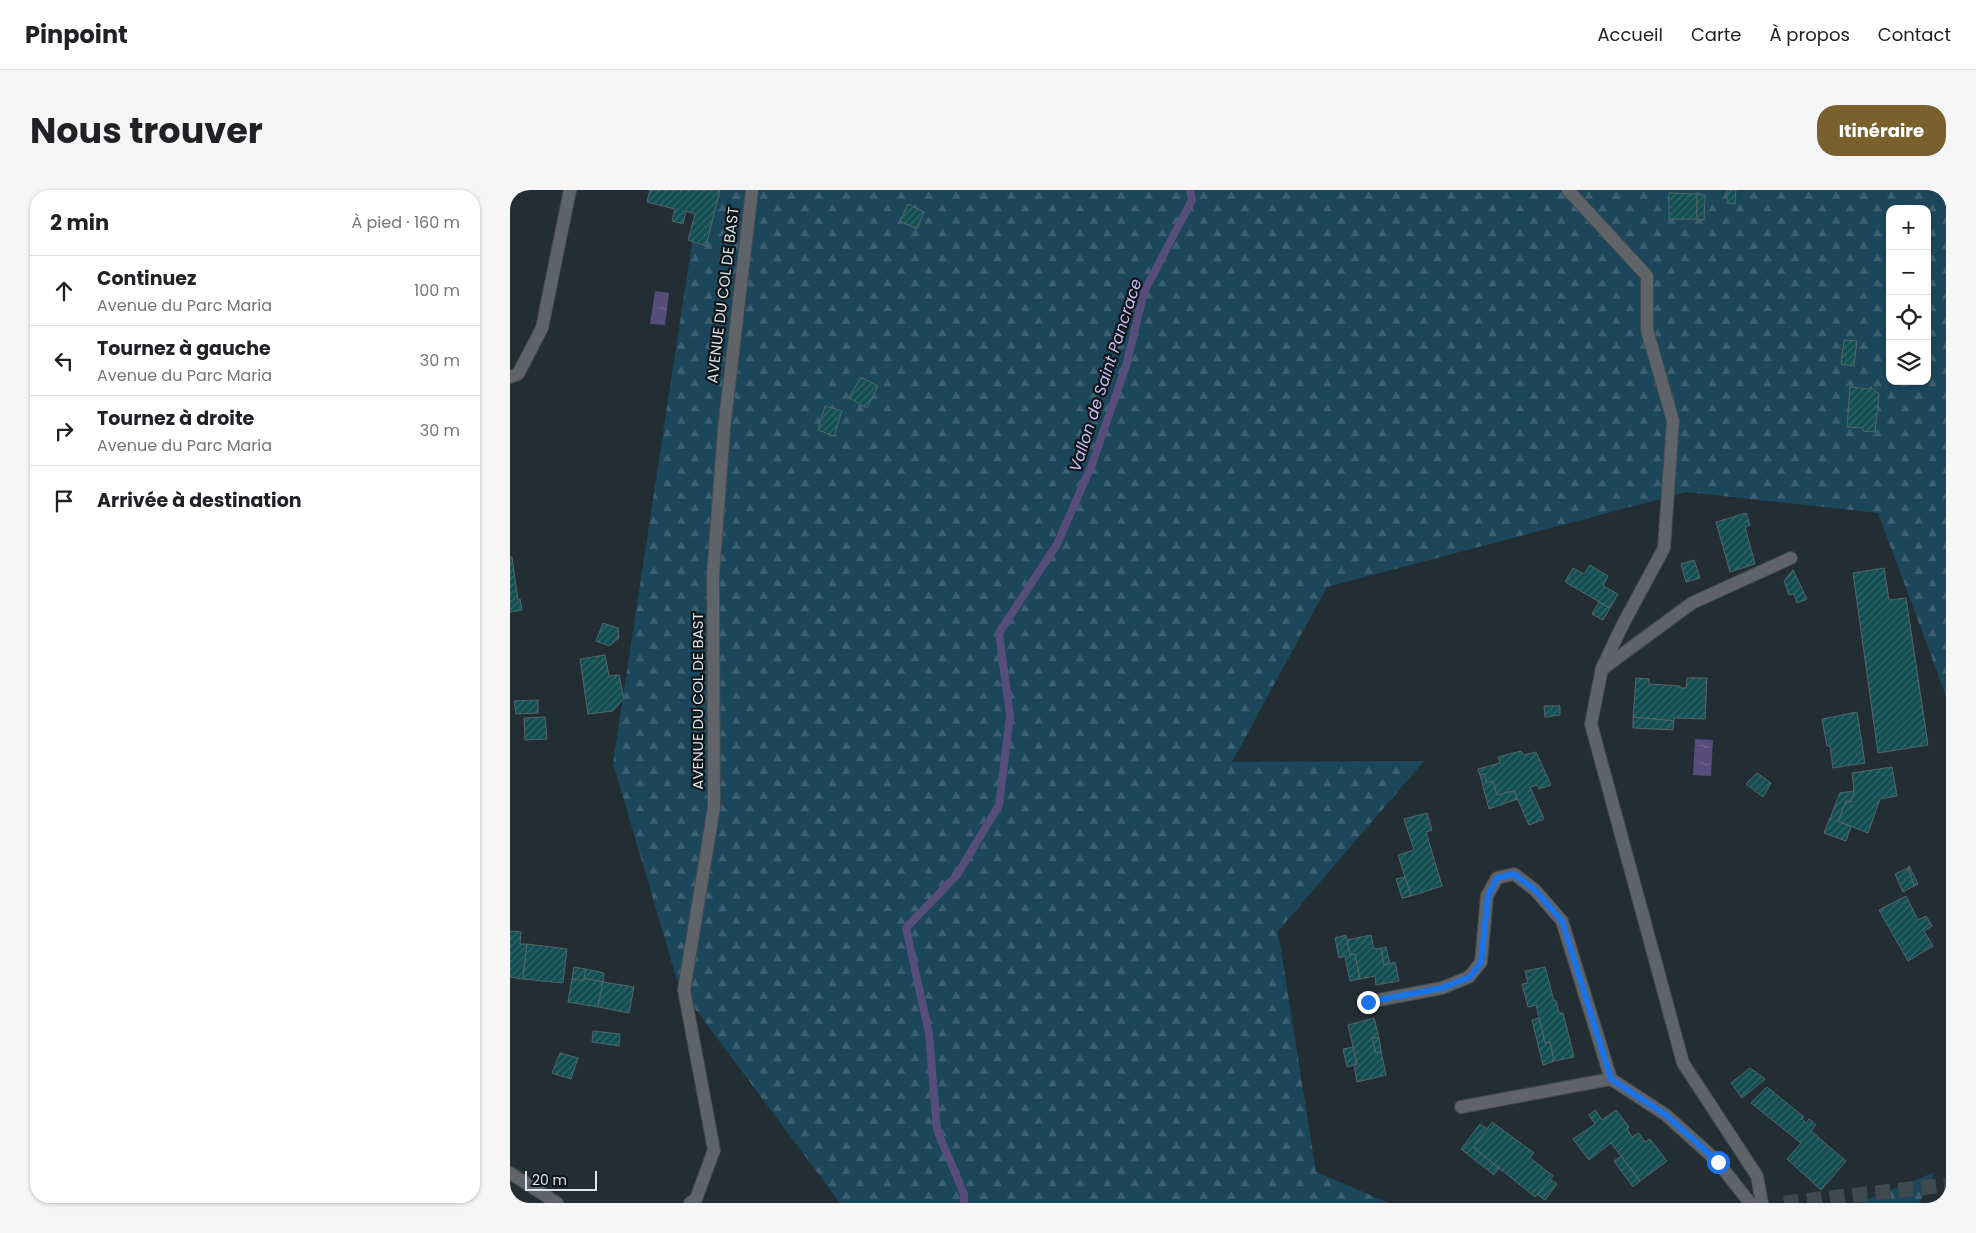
<!DOCTYPE html>
<html lang="fr">
<head>
<meta charset="utf-8">
<style>
  body { margin:0; font-family:Poppins,sans-serif; background:#f6f6f6; color:#202124 }
  .controls { position:absolute; right:15px; top:15px; display:grid; overflow:hidden; border-radius:10px; box-shadow:0 1px 4px #0004 }
  .controls button { width:45px; height:45px; display:grid; place-items:center; padding:0; border:0; border-bottom:1px solid #e0e0e0; background:#fff; color:#202124; font:25px sans-serif }
  .scale { position:absolute; left:15px; bottom:12px; width:72px; box-sizing:border-box; padding-left:5px; border:2px solid #dfe6eb; border-top:0; font-size:14px; line-height:18px; white-space:nowrap; color:#dfe6eb; -webkit-text-stroke:4px #101518; paint-order:stroke }
  .stop { position:absolute; width:15px; height:15px; margin:-11px; border:4px solid #1a73e8; border-radius:50%; background:#fff }
  .stop.end { background:#1a73e8; border-color:#fff; box-shadow:0 1px 5px #0008 }
  .list { margin:0; padding:0; list-style:none }
  h2 { display:flex; justify-content:space-between; align-items:center; height:65px; margin:0; padding:0 20px; font-size:21px }
  h2 small { font-size:16px; font-weight:400; color:#757577 }
  .list li { display:grid; grid-template-columns:32px 1fr auto; gap:15px; align-items:center; box-sizing:border-box; height:70px; padding:0 20px; border-top:1px solid #e0e0e0 }
  .list b { display:block; font-size:19px; white-space:nowrap }
  .list p { margin:0; font-size:16px; white-space:nowrap; color:#757577 }
  .list em { font-size:16px; font-style:normal; color:#757577 }
  .icon { flex:none; width:28px; height:28px; fill:none; stroke:currentColor; stroke-width:2; stroke-linecap:round; stroke-linejoin:round }
  .map { position:relative; flex:none; width:1436px; height:1013px; overflow:hidden; border-radius:20px }
  header { display:flex; align-items:center; gap:30px; box-sizing:border-box; height:70px; padding:0 25px; background:#fff; border-bottom:1px solid #e0e0e0 }
  header strong { font-size:24px }
  nav { display:flex; gap:28px; margin-inline-start:auto; font-size:18px }
  .intro { display:flex; align-items:center; justify-content:space-between; box-sizing:border-box; height:120px; padding:0 30px }
  h1 { margin:0; font-size:35px }
  .button { padding:12px 22px; border-radius:20px; background:#79602c; color:#fff; font-size:18px; font-weight:700 }
  main { display:flex; gap:30px; padding:0 30px }
  aside { flex:1; background:#fff; border-radius:20px; box-shadow:0 1px 4px #0004 }
  .map>svg:first-child { display:block }
</style>
</head>
<body>
<header>
<strong>Pinpoint</strong>
<nav><a>Accueil</a><a>Carte</a><a>À propos</a><a>Contact</a></nav>
</header>
<div class="intro"><h1>Nous trouver</h1><a class="button">Itinéraire</a></div>
<main>
<aside>
<h2>2 min<small>À pied · 160 m</small></h2>
<ul class="list">
<li><svg class="icon" aria-label="ahead" viewBox="0 0 24 24"><path d="M12 20V5M6 11l6-6 6 6"/></svg><div><b>Continuez</b><p>Avenue du Parc Maria</p></div><em>100 m</em></li>
<li><svg class="icon" aria-label="left" viewBox="0 0 24 24"><path d="M17 20v-9H6M10 6l-5 5 5 5"/></svg><div><b>Tournez à gauche</b><p>Avenue du Parc Maria</p></div><em>30 m</em></li>
<li><svg class="icon" aria-label="right" viewBox="0 0 24 24"><path d="M7 20v-9h11M14 6l5 5-5 5"/></svg><div><b>Tournez à droite</b><p>Avenue du Parc Maria</p></div><em>30 m</em></li>
<li><svg class="icon" aria-label="arrive" viewBox="0 0 24 24"><path d="M6 21V4h12l-3 4 3 4H6"/></svg><div><b>Arrivée à destination</b></div></li>
</ul>
</aside>
<div class="map">
<svg width="1436" height="1013" viewBox="0 0 1436 1013">
  <defs>
    <pattern id="forest-firs" width="22" height="20" patternUnits="userSpaceOnUse" patternTransform="scale(1.25)"><rect width="22" height="20" fill="#1c465a"/><path d="M5 1l3.5 6h-7zM16 11l3.5 6h-7z" fill="#3d6172"/></pattern>
    <pattern id="water-ripples" width="26" height="14" patternUnits="userSpaceOnUse" patternTransform="scale(1.25)"><rect width="26" height="14" fill="#564d7a"/><path d="M2 4q2-2 4 0t4 0M15 11q2-2 4 0t4 0" fill="none" stroke="#6e678d"/></pattern>
    <pattern id="building-hatch" width="6" height="6" patternUnits="userSpaceOnUse" patternTransform="scale(1.25)"><rect width="6" height="6" fill="#124e52"/><path d="M-1 1l2-2M0 6l6-6M5 7l2-2" fill="none" stroke="#34686b"/></pattern>
  </defs>
  <rect width="100%" height="100%" fill="#222e34"/>
  <g fill="url(#forest-firs)" fill-rule="evenodd">
    <path d="M 190,0 L 1436,0 L 1436,506 L 1368,323 L 1177,302 L 817,397 L 722,572 L 914,571 L 768,741 L 806,982 L 879,1013 L 330,1013 L 169,797 L 103,573 ZM 1380,19 L 1417,19 L 1417,191 L 1380,191 Z"/>
    <polygon points="1425,982 1409,1013 1348,1013"/>
  </g>
  <g fill="url(#water-ripples)">
    <polygon points="145,101 159,103 155,135 140,134"/>
    <polygon points="1185,549 1203,550 1201,586 1183,585"/>
  </g>
  <g fill="none" stroke-linecap="round" stroke-linejoin="round">
    <polyline stroke="#564d7a" stroke-width="8" points="454,1013 454,1004 427,940 419,844 396,738 447,685 489,615 500,526 489,443 547,354 581,277 616,176 634,102 682,10 680,0"/>
  </g>
  <g fill="url(#building-hatch)" stroke="#566667">
    <polygon points="140,0 210,0 196,56 178,50 185,24 176,21 173,34 162,31 165,19 137,12"/>
    <polygon points="1217,0 1226,0 1225,14 1217,13"/>
    <polygon points="1159,3 1187,4 1187,29 1159,29"/>
    <polygon points="1187,4 1195,5 1194,30 1187,29"/>
    <polygon points="398,14 414,22 407,39 390,31"/>
    <polygon points="1334,150 1347,151 1344,176 1331,174"/>
    <polygon points="351,187 368,196 357,218 339,208"/>
    <polygon points="1340,197 1359,199 1361,197 1369,204 1365,242 1353,241 1353,238 1337,237"/>
    <polygon points="315,216 332,221 324,246 308,240"/>
    <polygon points="1236,323 1240,335 1235,337 1245,374 1220,382 1206,332"/>
    <polygon points="0,367 2,367 8,410 10,409 12,420 0,422"/>
    <polygon points="1184,370 1190,388 1176,392 1171,374"/>
    <polygon points="1080,375 1098,386 1093,396 1108,404 1100,418 1055,392 1063,378 1074,384"/>
    <polygon points="1374,378 1379,410 1396,408 1418,555 1368,563 1343,383"/>
    <polygon points="1283,380 1297,409 1287,413 1284,404 1279,405 1274,391"/>
    <polygon points="1089,412 1100,418 1093,430 1082,424"/>
    <polygon points="93,433 108,438 109,448 99,456 86,451"/>
    <polygon points="95,465 99,486 109,485 114,508 103,521 78,524 70,469"/>
    <polygon points="1126,488 1139,489 1139,494 1170,496 1170,498 1176,498 1177,488 1197,488 1195,529 1164,528 1164,531 1123,527"/>
    <polygon points="28,510 28,523 6,524 4,511"/>
    <polygon points="1034,516 1050,516 1050,525 1035,527"/>
    <polygon points="1347,522 1355,573 1323,578 1320,556 1317,556 1312,529"/>
    <polygon points="35,527 37,549 15,550 14,528"/>
    <polygon points="1123,527 1164,531 1163,540 1123,538"/>
    <polygon points="1011,561 1014,565 1026,562 1041,595 1029,599 1027,595 1020,597 1034,629 1019,635 1004,601 987,605 983,591 977,593 974,584 970,585 968,579 990,573 988,567"/>
    <polygon points="1382,577 1387,606 1370,609 1358,643 1328,631 1336,611 1341,612 1344,601 1342,583"/>
    <polygon points="1247,583 1261,593 1253,607 1236,594"/>
    <polygon points="974,584 977,593 983,591 987,605 1004,601 1007,609 979,619 970,585"/>
    <polygon points="1344,601 1341,612 1336,611 1328,631 1341,637 1336,651 1314,643 1330,603"/>
    <polygon points="917,623 922,640 916,642 932,696 901,706 888,665 904,660 894,629"/>
    <polygon points="1399,676 1408,694 1404,696 1398,678"/>
    <polygon points="1398,678 1404,696 1393,702 1385,684"/>
    <polygon points="895,687 901,706 892,708 886,689"/>
    <polygon points="1396,706 1408,730 1416,726 1422,736 1414,741 1423,756 1398,771 1369,720"/>
    <polygon points="0,741 11,742 10,754 17,754 13,789 0,787"/>
    <polygon points="836,745 840,765 845,764 850,789 840,791 835,766 829,768 825,748"/>
    <polygon points="861,745 864,759 871,758 874,775 885,772 889,791 866,795 865,786 850,789 845,764 840,765 837,750"/>
    <polygon points="17,754 57,759 53,793 13,789"/>
    <polygon points="876,757 880,774 874,775 871,758"/>
    <polygon points="64,777 76,779 74,791 62,789"/>
    <polygon points="1035,777 1044,811 1046,811 1049,823 1053,823 1064,867 1044,871 1040,852 1035,853 1026,815 1018,817 1012,794 1018,793 1015,781"/>
    <polygon points="76,779 94,783 93,792 74,788"/>
    <polygon points="74,788 93,792 88,817 58,812 62,789 74,791"/>
    <polygon points="93,792 124,797 119,823 88,817"/>
    <polygon points="864,828 869,848 862,848 866,863 871,861 876,885 847,892 844,875 847,874 838,835"/>
    <polygon points="1029,828 1035,853 1040,852 1044,871 1033,875 1022,830"/>
    <polygon points="83,841 110,844 109,856 82,852"/>
    <polygon points="862,848 869,848 871,861 866,863"/>
    <polygon points="843,857 847,874 837,877 833,859"/>
    <polygon points="50,863 68,868 61,889 42,883"/>
    <polygon points="1240,878 1255,889 1232,908 1221,893"/>
    <polygon points="1257,897 1294,927 1292,929 1296,933 1299,929 1306,935 1301,941 1336,971 1311,1000 1277,969 1291,953 1241,913"/>
    <polygon points="1085,920 1092,930 1106,920 1119,937 1117,939 1122,947 1129,943 1135,952 1140,949 1157,971 1130,991 1101,953 1079,970 1063,949 1085,934 1079,925"/>
    <polygon points="982,932 1024,963 1020,968 1043,986 1025,1007 963,957"/>
    <polygon points="970,934 977,939 963,957 989,978 984,985 951,959"/>
    <polygon points="1111,966 1130,991 1123,997 1104,971"/>
    <polygon points="1040,989 1047,994 1035,1010 1027,1004"/>
  </g>
  <g fill="none" stroke-linecap="round" stroke-linejoin="round">
    <polyline stroke="#3e4a4f" stroke-width="15" stroke-dasharray="15 8" stroke-linecap="butt" points="1274,1013 1436,995"/>
    <g stroke="#404b51" stroke-width="14">
      <g id="lane">
        <polyline points="1112,436 1092,478 1081,534 1173,873 1247,986 1252,1013"/>
        <polyline points="1095,477 1182,413 1281,368"/>
        <polyline points="951,917 1101,889"/>
      </g>
    </g>
    <g stroke="#404b51" stroke-width="14">
      <g id="street">
        <polyline points="1058,0 1137,86 1137,140 1163,231 1154,358 1112,436"/>
        <polyline points="0,187 8,184 32,138 60,0"/>
        <polyline points="858,812 932,798 959,787 971,772 977,706 987,688 1004,684 1025,700 1052,731 1101,889 1156,925 1207,971 1240,1013"/>
        <polyline points="0,983 47,1013"/>
        <polyline points="180,1013 186,1009 204,960 174,800 204,617 203,385 214,239 242,0"/>
      </g>
    </g>
    <use href="#lane" stroke="#606368" stroke-width="12"/>
    <use href="#street" stroke="#606368" stroke-width="12"/>
  </g>
  <g fill="none" stroke-linecap="round" stroke-linejoin="round">
    <polyline stroke="#1a73e8" stroke-width="6" points="858,812 932,798 960,787 971,772 978,706 987,688 1004,684 1025,700 1052,731 1101,889 1156,925 1208,972"/>
  </g>
  <g text-anchor="middle" stroke-width="4.5" stroke-linejoin="round" paint-order="stroke">
    <g font-size="15" fill="#dfe6eb" stroke="#101518">
      <text transform="translate(213 105) rotate(-83)" y="5">AVENUE DU COL DE BAST</text>
      <text transform="translate(188 511) rotate(-90)" y="5">AVENUE DU COL DE BAST</text>
    </g>
    <g font-size="16" font-style="italic" fill="#c8bef9" stroke="#101518">
      <text transform="translate(595 185) rotate(-72)" y="6">Vallon de Saint Pancrace</text>
    </g>
  </g>
</svg>
<div class="controls">
<button>+</button>
<button>−</button>
<button><svg class="icon" aria-label="locate" viewBox="0 0 24 24"><circle cx="12" cy="12" r="6"/><path d="M12 2v4M12 18v4M2 12h4M18 12h4"/></svg></button>
<button><svg class="icon" aria-label="layers" viewBox="0 0 24 24"><path d="M12 4l9 5-9 5-9-5zM3 14l9 5 9-5"/></svg></button>
</div>
<div class="scale">20 m</div>
<div class="stop" style="left:1208px;top:972px"></div>
<div class="stop end" style="left:858px;top:812px"></div>
</div>
</main>
</body>
</html>
